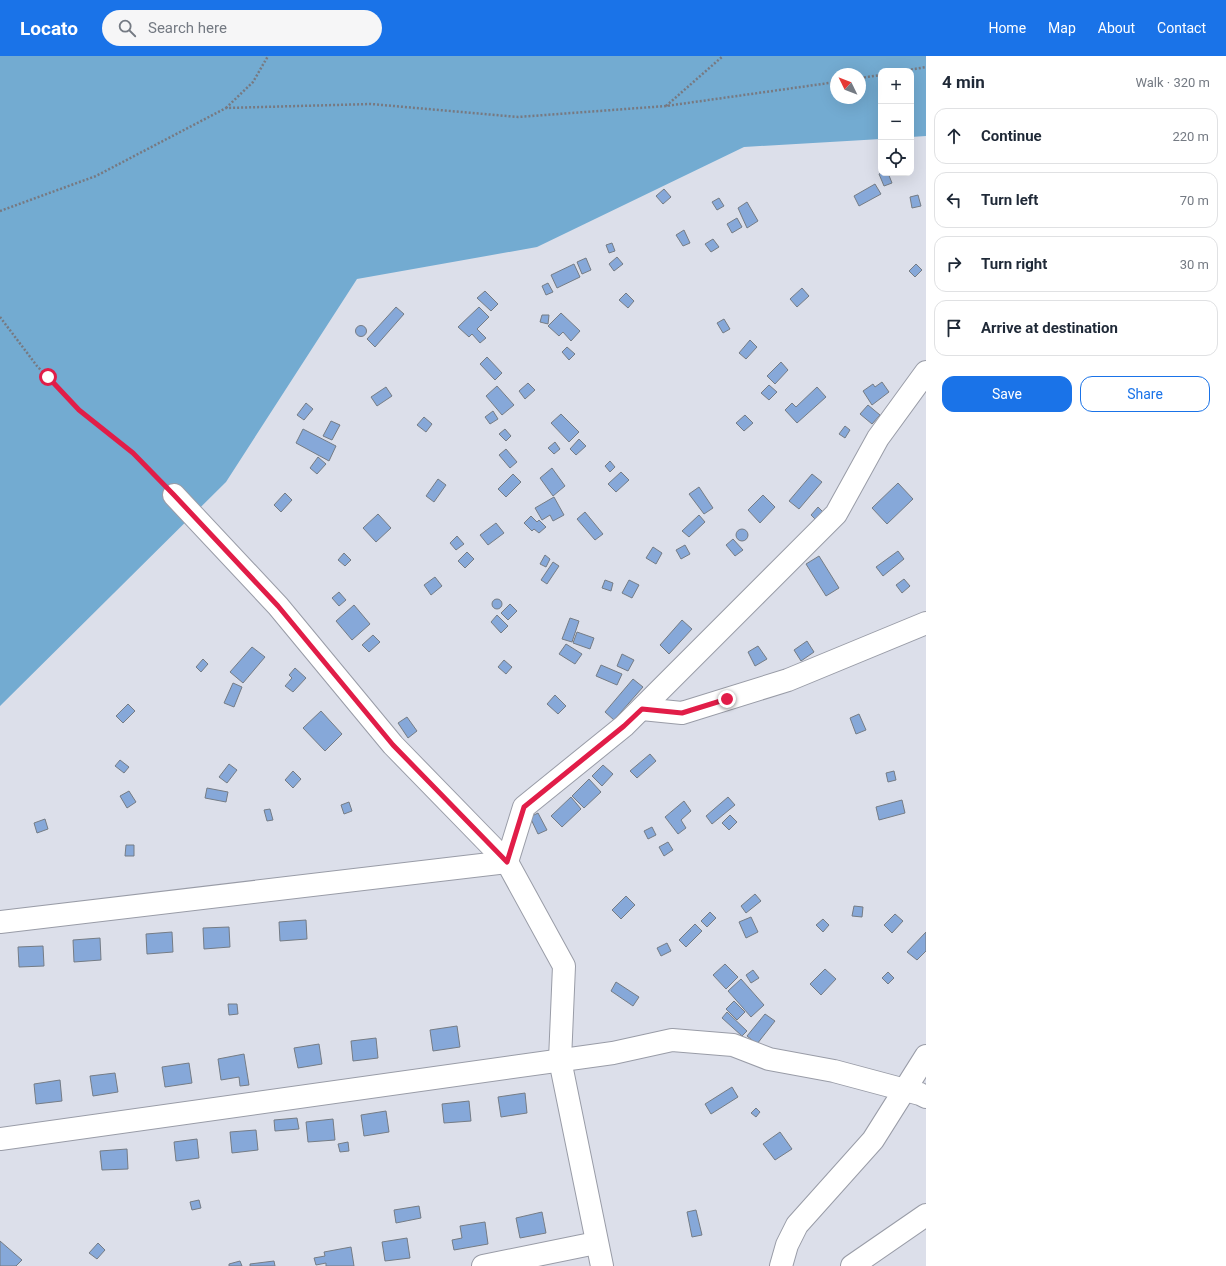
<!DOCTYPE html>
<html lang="en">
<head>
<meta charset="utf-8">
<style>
  body { margin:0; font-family:Roboto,sans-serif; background:#f6f6f7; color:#1f2937 }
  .controls { position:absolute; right:12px; top:12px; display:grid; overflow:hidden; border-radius:8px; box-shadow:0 4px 16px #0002 }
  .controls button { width:36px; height:36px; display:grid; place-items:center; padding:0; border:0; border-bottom:1px solid #e0e1e3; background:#fff; color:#1f2937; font:20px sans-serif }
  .compass { position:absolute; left:830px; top:12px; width:36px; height:36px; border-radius:50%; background:#fff; box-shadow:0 4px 16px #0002; rotate:313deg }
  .stop { position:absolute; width:12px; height:12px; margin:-9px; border:3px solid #e11d48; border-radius:50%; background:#fff }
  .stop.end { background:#e11d48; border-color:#fff; box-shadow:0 1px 4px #0008 }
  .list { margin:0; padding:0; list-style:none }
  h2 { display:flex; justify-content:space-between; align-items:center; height:52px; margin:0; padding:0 16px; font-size:17px }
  h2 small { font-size:13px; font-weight:400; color:#747a83 }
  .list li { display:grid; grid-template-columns:26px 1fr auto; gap:12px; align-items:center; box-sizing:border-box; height:56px; margin:0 8px 8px; padding:0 8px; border:1px solid #e0e1e3; border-radius:12px }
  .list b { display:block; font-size:15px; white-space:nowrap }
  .list em { font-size:13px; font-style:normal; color:#747a83 }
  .actions { display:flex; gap:8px; padding:12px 16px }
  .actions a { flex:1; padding:9px 0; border:1px solid #1a73e8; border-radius:12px; text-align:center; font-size:14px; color:#1a73e8 }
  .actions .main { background:#1a73e8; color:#fff }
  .icon { flex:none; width:22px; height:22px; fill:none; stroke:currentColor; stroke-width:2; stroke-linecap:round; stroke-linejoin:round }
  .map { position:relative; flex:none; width:926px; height:1210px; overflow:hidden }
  header { display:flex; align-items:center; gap:24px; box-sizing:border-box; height:56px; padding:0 20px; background:#1a73e8; color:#fff }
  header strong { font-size:19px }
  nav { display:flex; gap:22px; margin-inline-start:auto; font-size:14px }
  .search { width:280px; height:36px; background:#f6f6f7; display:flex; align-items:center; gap:10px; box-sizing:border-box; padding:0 14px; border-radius:22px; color:#747a83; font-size:15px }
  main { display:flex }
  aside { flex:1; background:#fff }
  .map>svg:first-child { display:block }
</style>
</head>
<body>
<header>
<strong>Locato</strong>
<div class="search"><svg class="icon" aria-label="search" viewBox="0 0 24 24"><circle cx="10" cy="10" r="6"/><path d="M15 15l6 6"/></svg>Search here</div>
<nav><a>Home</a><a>Map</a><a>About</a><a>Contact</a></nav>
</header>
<main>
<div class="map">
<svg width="926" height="1210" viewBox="0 0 926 1210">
  <rect width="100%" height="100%" fill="#dcdfea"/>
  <path fill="#73abd1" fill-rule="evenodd" d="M 0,0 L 926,0 L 926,80 L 911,81 L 911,15 L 881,15 L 881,83 L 744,91 L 537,191 L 357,223 L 226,426 L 0,650 ZM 836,18 L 860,18 L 860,42 L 836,42 Z"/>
  <g fill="#86a8d9" stroke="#757c85">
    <polygon points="881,117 888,117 892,127 884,130 879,118"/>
    <polygon points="875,128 881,138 859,150 854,140"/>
    <polygon points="664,133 671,141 663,148 656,140"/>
    <polygon points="918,139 921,150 912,152 910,141"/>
    <polygon points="719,142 724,150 717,154 712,146"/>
    <polygon points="747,146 758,165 747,172 738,152"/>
    <polygon points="737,162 742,171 732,177 727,168"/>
    <polygon points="684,174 690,187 683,190 676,179"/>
    <polygon points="713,183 719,191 711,196 705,188"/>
    <polygon points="612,187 615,195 609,197 606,189"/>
    <polygon points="617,201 623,208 614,215 609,208"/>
    <polygon points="586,202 591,214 582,218 577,206"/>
    <polygon points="574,208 580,221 557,232 551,219"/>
    <polygon points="916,208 922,214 915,221 909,215"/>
    <polygon points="548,227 553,236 546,239 542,230"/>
    <polygon points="802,232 809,240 797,251 790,243"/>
    <polygon points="485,235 498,248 491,255 477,242"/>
    <polygon points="626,237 634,245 628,252 619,244"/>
    <polygon points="396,251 404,258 375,291 367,283"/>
    <polygon points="479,251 489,261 477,273 486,282 480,287 472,278 469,281 458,271"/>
    <polygon points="561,257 580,275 571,285 563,276 559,280 548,270"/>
    <polygon points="542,259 549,259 548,268 540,266"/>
    <polygon points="724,263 730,273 723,277 717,267"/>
    <circle cx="361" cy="275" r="5.5"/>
    <polygon points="750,284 757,291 746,303 739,297"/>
    <polygon points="567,291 575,298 569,304 562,296"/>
    <polygon points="487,301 502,317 495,324 480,308"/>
    <polygon points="781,306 788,314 775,328 767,320"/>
    <polygon points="882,326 889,336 872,349 863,335 873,328 875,331"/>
    <polygon points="528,327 535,334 525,343 519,335"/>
    <polygon points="769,329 777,336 769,344 761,337"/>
    <polygon points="497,330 514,349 502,359 486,340"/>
    <polygon points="386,331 392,340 377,350 371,341"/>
    <polygon points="817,331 826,341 797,367 785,354 792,347 796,351"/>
    <polygon points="306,347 313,353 304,364 297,359"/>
    <polygon points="868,349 880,359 872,368 860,358"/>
    <polygon points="493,355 498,363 490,368 485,361"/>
    <polygon points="561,358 579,376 569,386 551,367"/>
    <polygon points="745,359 753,367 744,375 736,367"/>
    <polygon points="424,361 432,368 426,376 417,369"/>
    <polygon points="331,365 340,369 332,384 323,380"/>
    <polygon points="845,370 850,374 845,382 839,378"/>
    <polygon points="303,373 336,390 329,405 296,387"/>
    <polygon points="505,373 511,380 506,385 499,378"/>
    <polygon points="579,383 586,390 576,399 570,393"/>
    <polygon points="555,386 560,393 554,398 548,392"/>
    <polygon points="506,393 517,406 510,412 499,399"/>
    <polygon points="318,401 326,408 317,418 310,412"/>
    <polygon points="610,405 615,411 610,416 605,410"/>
    <polygon points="552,412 565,430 553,440 540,422"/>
    <polygon points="621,416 629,424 616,436 608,428"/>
    <polygon points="513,418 521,426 506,441 498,433"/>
    <polygon points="812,418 822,426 799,453 789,445"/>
    <polygon points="438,423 446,429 434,446 426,440"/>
    <polygon points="898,427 913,443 887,468 872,452"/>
    <polygon points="699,431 713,452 704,458 689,438"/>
    <polygon points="285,437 292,444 281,456 274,449"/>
    <polygon points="763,439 775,451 760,467 748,454"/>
    <polygon points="554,441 564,459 553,465 550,459 542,464 535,452"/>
    <polygon points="818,451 825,458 818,466 811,459"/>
    <polygon points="585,456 603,478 595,484 577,463"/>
    <polygon points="378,458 391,472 376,486 363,472"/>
    <polygon points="699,459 705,466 689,481 682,475"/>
    <polygon points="531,460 537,466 539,464 546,471 539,477 534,473 532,475 524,467"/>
    <polygon points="496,467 504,477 488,489 480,479"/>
    <circle cx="742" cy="479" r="6"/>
    <polygon points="457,480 464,488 456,494 450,487"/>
    <polygon points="733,483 743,494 735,500 726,489"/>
    <polygon points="685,489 690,498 681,503 676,494"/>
    <polygon points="653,491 662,497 656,508 646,502"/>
    <polygon points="898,495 904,503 883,520 876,511"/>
    <polygon points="467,496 474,503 465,512 458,505"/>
    <polygon points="344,497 351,504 345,510 338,504"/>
    <polygon points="545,499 550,503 546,511 540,508"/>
    <polygon points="819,500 839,532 826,540 806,508"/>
    <polygon points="553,506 559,510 547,528 541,524"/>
    <polygon points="435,521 442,530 431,539 424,529"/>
    <polygon points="904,523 910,530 902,537 896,529"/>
    <polygon points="605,524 613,527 611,535 602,532"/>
    <polygon points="629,524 639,529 632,542 622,537"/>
    <polygon points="339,536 346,544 339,550 332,542"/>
    <circle cx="497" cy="548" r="5"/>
    <polygon points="510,548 517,555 508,564 501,557"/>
    <polygon points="354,549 370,568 352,584 336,565"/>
    <polygon points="497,559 508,570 501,577 491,566"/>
    <polygon points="570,562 579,565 572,586 562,583"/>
    <polygon points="682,564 692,573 669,598 660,589"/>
    <polygon points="577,576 594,582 590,593 573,587"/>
    <polygon points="373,579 380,586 369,596 362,589"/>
    <polygon points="807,585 814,596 801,605 794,594"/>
    <polygon points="566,588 582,598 575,608 559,598"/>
    <polygon points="758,590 767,603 755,610 748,596"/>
    <polygon points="252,591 265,601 243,627 230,616"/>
    <polygon points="622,598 634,604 628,615 617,610"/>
    <polygon points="203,603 208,608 201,616 196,611"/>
    <polygon points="504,604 512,611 506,618 498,611"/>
    <polygon points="601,609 622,618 617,629 596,620"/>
    <polygon points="295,612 306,622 293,636 285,630 292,622 289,619"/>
    <polygon points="633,623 643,631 614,664 605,656"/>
    <polygon points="233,627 242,631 234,651 224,647"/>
    <polygon points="555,639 566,650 558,658 547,648"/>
    <polygon points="128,648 135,655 123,667 116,660"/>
    <polygon points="321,655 342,678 325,695 303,672"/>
    <polygon points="859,658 866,674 856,678 850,662"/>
    <polygon points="407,661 417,675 408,682 398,667"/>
    <polygon points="650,698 656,705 637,722 630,715"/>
    <polygon points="120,704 129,711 124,717 115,710"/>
    <polygon points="229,708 237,714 227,727 219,721"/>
    <polygon points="603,709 613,718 602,730 592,720"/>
    <polygon points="293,715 301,723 293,732 285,724"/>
    <polygon points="894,715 896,724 888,726 886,717"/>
    <polygon points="589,723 601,736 584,752 572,740"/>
    <polygon points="207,732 228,736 226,746 205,742"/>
    <polygon points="129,735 136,746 127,752 120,740"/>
    <polygon points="571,741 581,753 562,771 551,760"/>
    <polygon points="728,741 735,749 712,768 706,760"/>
    <polygon points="902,744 905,757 879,764 876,751"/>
    <polygon points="684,745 691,755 681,764 686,772 678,778 665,761"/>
    <polygon points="349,746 352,755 344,758 341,749"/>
    <polygon points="270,753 273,764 267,765 264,754"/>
    <polygon points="538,757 547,774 538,778 530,761"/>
    <polygon points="730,759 737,766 729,774 722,767"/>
    <polygon points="45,763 48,773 37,777 34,767"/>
    <polygon points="652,771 656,779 648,783 644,775"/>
    <polygon points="668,786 673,794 664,800 659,791"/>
    <polygon points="126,789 134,789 134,800 125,800"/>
    <polygon points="755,838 761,845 746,857 741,850"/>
    <polygon points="626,840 635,849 621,863 612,854"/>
    <polygon points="854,850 863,851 862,861 852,860"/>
    <polygon points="710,856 716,862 707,871 701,865"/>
    <polygon points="895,858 903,865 892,877 884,869"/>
    <polygon points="751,861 758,876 746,882 739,866"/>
    <polygon points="823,863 829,869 823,876 816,869"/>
    <polygon points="306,864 307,883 280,885 279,866"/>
    <polygon points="695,868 702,875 686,891 679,884"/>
    <polygon points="229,871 230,891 204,893 203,872"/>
    <polygon points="172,876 173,896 147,898 146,878"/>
    <polygon points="926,876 926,895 917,904 907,896"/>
    <polygon points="100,882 101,904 74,906 73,884"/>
    <polygon points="667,887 671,895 661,900 657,892"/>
    <polygon points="43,890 44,910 19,911 18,891"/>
    <polygon points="725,908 738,921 726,933 713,919"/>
    <polygon points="825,913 836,923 821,939 810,928"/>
    <polygon points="753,914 759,922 751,927 746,919"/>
    <polygon points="888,916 894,922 888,928 882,922"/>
    <polygon points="741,923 764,949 751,961 728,935"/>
    <polygon points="616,926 639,941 633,950 611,935"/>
    <polygon points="734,945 745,956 737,964 726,953"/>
    <polygon points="228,948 237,948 238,958 229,959"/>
    <polygon points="727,956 747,975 742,980 722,962"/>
    <polygon points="765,958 775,965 757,988 747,980"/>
    <polygon points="457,970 460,991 433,995 430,974"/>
    <polygon points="376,982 378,1002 353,1005 351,985"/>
    <polygon points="319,988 322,1008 298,1012 294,992"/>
    <polygon points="244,998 249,1029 240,1030 239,1021 221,1024 218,1003"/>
    <polygon points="189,1007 192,1027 165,1031 162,1011"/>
    <polygon points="115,1017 118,1036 93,1040 90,1020"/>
    <polygon points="60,1024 62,1045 36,1048 34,1028"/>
    <polygon points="732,1031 738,1041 711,1058 705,1048"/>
    <polygon points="525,1037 527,1057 501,1061 498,1041"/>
    <polygon points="469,1045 471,1065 444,1067 442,1048"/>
    <polygon points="756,1052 760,1056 756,1061 751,1057"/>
    <polygon points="386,1055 389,1076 364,1080 361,1059"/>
    <polygon points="297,1062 299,1073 275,1075 274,1064"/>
    <polygon points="333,1063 335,1084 308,1086 306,1066"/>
    <polygon points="256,1074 258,1094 232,1097 230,1076"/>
    <polygon points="780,1076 792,1093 775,1104 763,1088"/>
    <polygon points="197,1083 199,1102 176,1105 174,1086"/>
    <polygon points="348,1086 349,1095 340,1096 338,1088"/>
    <polygon points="127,1093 128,1113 102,1114 100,1095"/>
    <polygon points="199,1144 201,1152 192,1154 190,1146"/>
    <polygon points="419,1150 421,1162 396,1167 394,1154"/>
    <polygon points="696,1154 702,1179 692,1181 687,1156"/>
    <polygon points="542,1156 546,1177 520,1182 516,1162"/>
    <polygon points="485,1166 488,1188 454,1194 452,1184 462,1182 460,1170"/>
    <polygon points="407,1182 410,1202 385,1205 382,1186"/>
    <polygon points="0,1185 22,1204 16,1210 0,1210"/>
    <polygon points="98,1187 105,1194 97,1203 89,1197"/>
    <polygon points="351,1191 354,1210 326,1210 326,1207 316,1209 314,1202 325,1200 324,1196"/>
    <polygon points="240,1205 242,1210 229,1210 229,1208"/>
    <polygon points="274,1205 275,1210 250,1210 250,1208"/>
  </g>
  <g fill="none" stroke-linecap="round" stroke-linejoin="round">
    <g stroke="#999ca7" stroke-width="24">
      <g id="minor">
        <polyline points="174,439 278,550 393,689 507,806 564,910 560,1004 602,1210"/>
        <polyline points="642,653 682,657 788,624 926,567"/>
        <polyline points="0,866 507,806 524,751 624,670 836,458 878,382 926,316"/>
        <polyline points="0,1083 613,997 672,984 733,989 769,1003 834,1015 920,1038 926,1041"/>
        <polyline points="483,1210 596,1187"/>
        <polyline points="781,1210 787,1189 797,1169 873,1084 926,1000"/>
        <polyline points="852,1210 926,1159"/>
      </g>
    </g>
    <g stroke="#777981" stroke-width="2.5" stroke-dasharray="2 2" stroke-linecap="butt">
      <polyline points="903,15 926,11"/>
      <polyline points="860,22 881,19"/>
      <polyline points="666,50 723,0"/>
      <polyline points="226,52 253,26 268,0"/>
      <polyline points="0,155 96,120 226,52 371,48 518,61 666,50 836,26"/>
      <polyline points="0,261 37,310 79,354 133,397 160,425"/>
    </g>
    <use href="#minor" stroke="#fff" stroke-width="22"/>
  </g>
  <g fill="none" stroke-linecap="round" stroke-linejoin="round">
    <polyline stroke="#e11d48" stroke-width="5" points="48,321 79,354 133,397 174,439 278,550 393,689 507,806 524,751 624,670 642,653 682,657 727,643"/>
  </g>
</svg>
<div class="controls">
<button>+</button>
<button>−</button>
<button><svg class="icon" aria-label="locate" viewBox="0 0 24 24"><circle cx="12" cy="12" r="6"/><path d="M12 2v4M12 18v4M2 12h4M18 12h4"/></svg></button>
</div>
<svg class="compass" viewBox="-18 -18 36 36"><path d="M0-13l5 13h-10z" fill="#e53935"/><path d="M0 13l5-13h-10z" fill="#747a83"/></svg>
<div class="stop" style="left:48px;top:321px"></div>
<div class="stop end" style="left:727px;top:643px"></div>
</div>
<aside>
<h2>4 min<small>Walk · 320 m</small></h2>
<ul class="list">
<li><svg class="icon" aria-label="ahead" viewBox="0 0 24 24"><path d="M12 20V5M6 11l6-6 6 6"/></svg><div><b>Continue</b></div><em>220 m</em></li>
<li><svg class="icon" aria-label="left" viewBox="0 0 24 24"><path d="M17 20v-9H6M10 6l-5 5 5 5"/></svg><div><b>Turn left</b></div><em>70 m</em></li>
<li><svg class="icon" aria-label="right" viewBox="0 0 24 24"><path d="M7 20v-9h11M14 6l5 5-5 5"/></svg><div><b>Turn right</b></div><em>30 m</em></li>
<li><svg class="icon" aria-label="arrive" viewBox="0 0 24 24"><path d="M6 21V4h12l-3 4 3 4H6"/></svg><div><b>Arrive at destination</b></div></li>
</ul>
<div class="actions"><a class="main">Save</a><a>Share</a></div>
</aside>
</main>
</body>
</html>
